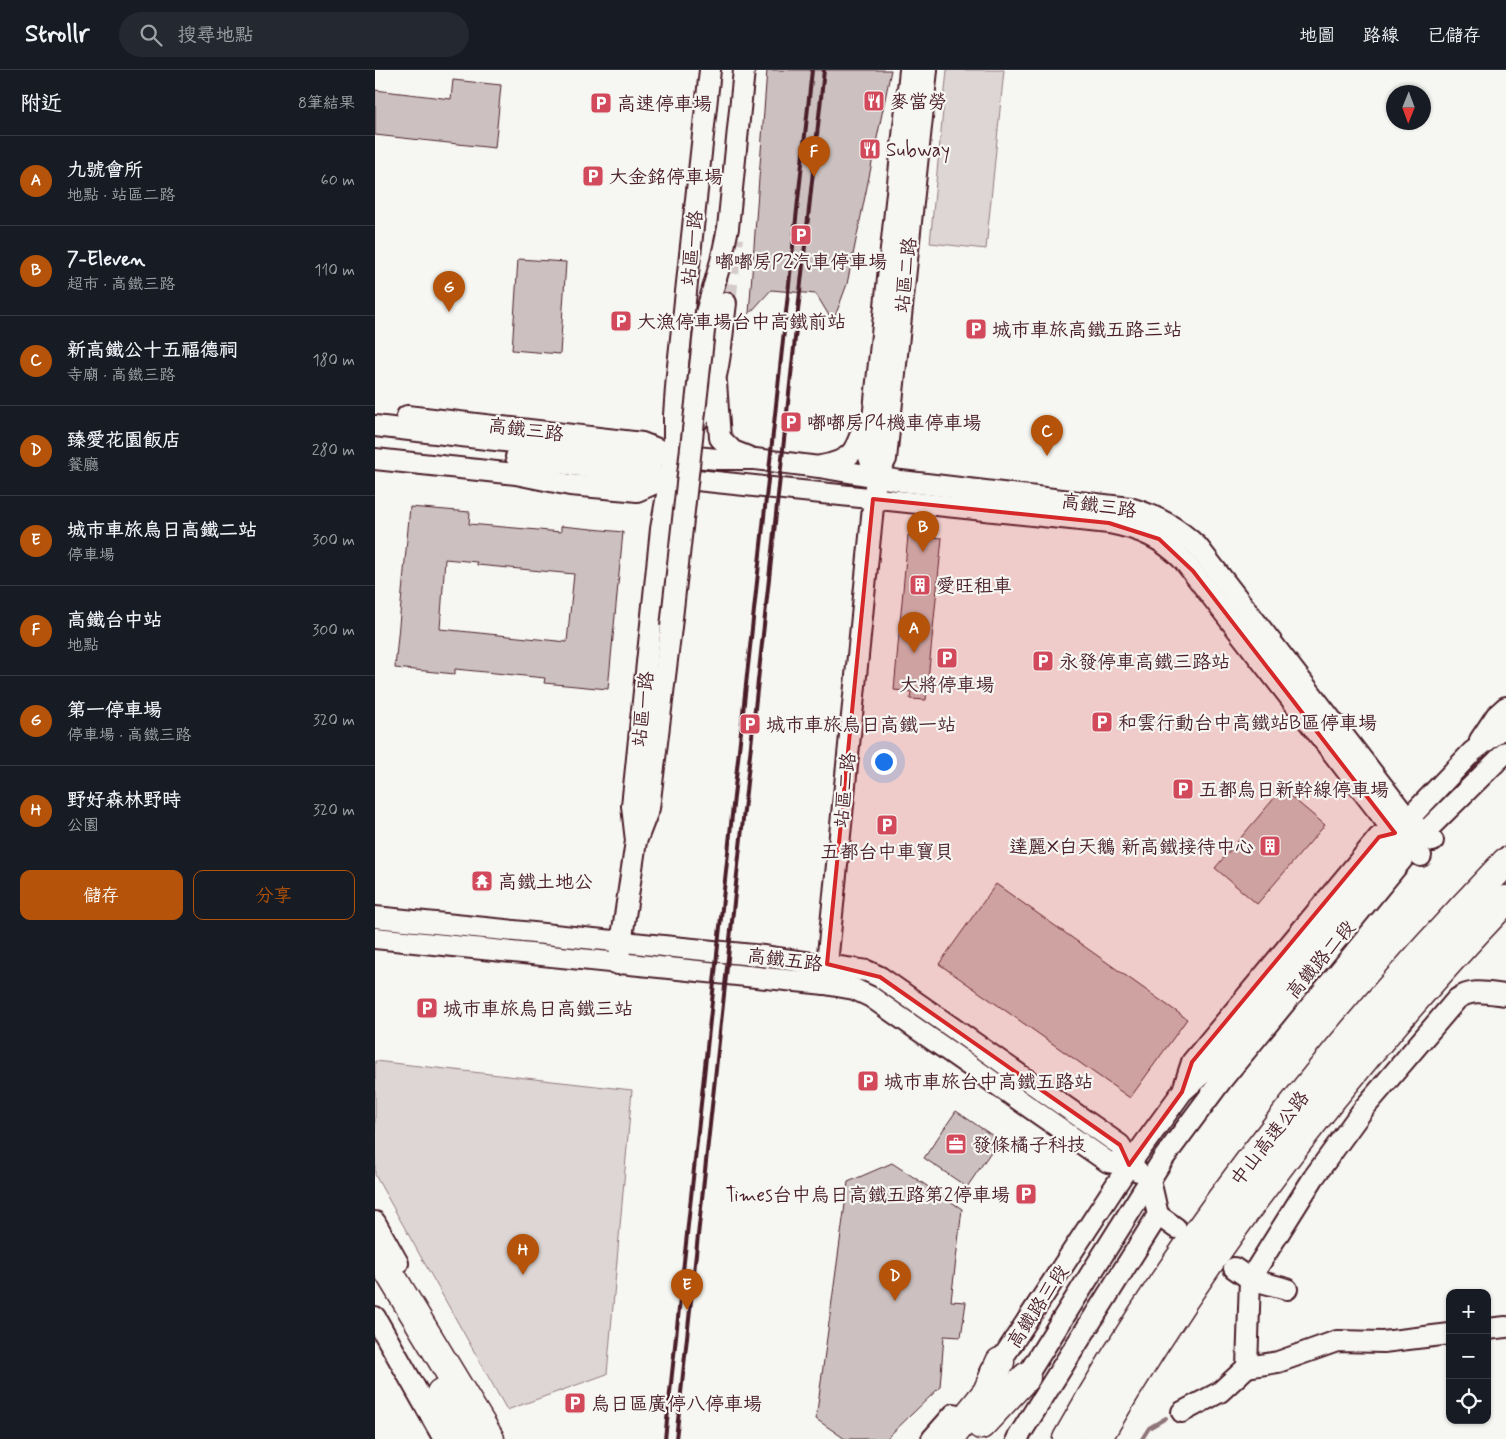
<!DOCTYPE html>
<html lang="zh-TW">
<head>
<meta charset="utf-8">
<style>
  body { margin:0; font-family:Mynerve,"LXGW WenKai TC",sans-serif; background:#242831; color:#f1f3f6 }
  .controls { position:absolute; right:15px; bottom:15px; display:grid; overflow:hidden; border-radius:10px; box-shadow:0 1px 4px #0004 }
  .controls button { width:45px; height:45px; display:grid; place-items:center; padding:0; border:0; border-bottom:1px solid #363941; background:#171b24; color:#f1f3f6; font:25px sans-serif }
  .compass { position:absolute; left:1011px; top:15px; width:45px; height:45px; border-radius:50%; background:#171b24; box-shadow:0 1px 4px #0004; rotate:181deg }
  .you { position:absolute; left:508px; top:691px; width:18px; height:18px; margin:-12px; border:4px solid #fff; border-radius:50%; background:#1a73e8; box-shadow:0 0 0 8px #1a73e833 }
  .badge { display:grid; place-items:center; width:32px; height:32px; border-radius:50%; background:#b45309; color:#fff; font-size:16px; font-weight:700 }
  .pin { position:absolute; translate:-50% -41px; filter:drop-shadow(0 1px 2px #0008) }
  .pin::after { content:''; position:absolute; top:26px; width:18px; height:15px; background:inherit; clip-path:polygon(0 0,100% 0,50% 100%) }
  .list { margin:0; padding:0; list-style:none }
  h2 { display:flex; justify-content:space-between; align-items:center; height:65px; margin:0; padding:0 20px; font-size:21px }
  h2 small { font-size:16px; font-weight:400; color:#9ea1a6 }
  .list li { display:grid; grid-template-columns:32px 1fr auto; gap:15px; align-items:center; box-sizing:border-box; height:90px; padding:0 20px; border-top:1px solid #363941 }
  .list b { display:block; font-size:19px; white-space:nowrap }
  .list p { margin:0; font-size:16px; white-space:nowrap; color:#9ea1a6 }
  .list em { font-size:16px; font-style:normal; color:#9ea1a6 }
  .actions { display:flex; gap:10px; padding:15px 20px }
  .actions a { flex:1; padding:11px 0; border:1px solid #b45309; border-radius:10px; text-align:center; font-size:18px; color:#b45309 }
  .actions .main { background:#b45309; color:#fff }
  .icon { flex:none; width:28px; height:28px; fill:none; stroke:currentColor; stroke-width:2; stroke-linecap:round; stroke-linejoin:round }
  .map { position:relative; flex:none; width:1131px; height:1369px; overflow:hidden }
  header { display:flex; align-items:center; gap:30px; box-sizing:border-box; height:70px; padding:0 25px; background:#171b24; border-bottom:1px solid #363941 }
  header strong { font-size:24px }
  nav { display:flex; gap:28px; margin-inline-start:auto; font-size:18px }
  .search { width:350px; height:45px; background:#242831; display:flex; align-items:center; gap:12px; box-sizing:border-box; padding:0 18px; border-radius:28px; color:#9ea1a6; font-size:19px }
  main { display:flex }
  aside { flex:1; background:#171b24 }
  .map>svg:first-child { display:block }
</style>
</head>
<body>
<header>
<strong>Strollr</strong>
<div class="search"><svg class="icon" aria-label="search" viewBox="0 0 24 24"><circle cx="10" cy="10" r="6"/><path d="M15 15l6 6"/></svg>搜尋地點</div>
<nav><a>地圖</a><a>路線</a><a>已儲存</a></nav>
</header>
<main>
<aside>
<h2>附近<small>8筆結果</small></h2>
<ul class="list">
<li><span class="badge">A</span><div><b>九號會所</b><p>地點 · 站區二路</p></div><em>60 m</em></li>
<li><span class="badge">B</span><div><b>7-Eleven</b><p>超市 · 高鐵三路</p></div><em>110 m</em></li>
<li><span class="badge">C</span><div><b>新高鐵公十五福德祠</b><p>寺廟 · 高鐵三路</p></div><em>180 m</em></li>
<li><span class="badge">D</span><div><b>臻愛花園飯店</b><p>餐廳</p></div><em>280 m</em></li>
<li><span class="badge">E</span><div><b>城市車旅烏日高鐵二站</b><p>停車場</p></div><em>300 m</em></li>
<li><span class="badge">F</span><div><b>高鐵台中站</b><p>地點</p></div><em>300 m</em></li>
<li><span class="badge">G</span><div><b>第一停車場</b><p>停車場 · 高鐵三路</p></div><em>320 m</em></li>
<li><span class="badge">H</span><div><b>野好森林野時</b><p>公園</p></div><em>320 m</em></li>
</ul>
<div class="actions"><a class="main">儲存</a><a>分享</a></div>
</aside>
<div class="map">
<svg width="1131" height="1369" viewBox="0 0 1131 1369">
  <rect width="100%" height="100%" fill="#f6f6f2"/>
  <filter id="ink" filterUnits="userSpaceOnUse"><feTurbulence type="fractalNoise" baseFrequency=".02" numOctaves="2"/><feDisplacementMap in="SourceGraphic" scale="10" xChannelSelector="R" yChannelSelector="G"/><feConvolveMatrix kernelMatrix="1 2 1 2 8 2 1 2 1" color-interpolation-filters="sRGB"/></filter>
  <g filter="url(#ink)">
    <g fill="#ddd6d5" stroke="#947a80">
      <polygon points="572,0 629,0 611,179 555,173"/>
      <polygon points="0,991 257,1020 232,1304 132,1340 0,1105"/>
    </g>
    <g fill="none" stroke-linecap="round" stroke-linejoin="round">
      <polyline stroke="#8e747a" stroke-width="4" points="767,1369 774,1358 791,1348"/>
    </g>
    <g fill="#ccc1c0" stroke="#4a1f2b" fill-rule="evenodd">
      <polygon points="392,0 516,0 472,214 458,252 441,224 396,220 374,244"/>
      <polygon points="78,10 126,15 120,78 0,65 0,20 76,29"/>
      <polygon points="143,189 191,192 185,284 137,280"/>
      <path d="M 35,437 L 95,442 L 94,454 L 186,462 L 186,456 L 248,462 L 233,619 L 169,613 L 170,608 L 80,599 L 80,604 L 20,598 ZM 70,489 L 102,492 L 102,495 L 199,504 L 192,572 L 65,559 Z"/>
      <polygon points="533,465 567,468 551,630 535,629 536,622 519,620"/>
      <polygon points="907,719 950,755 882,834 840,798"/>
      <polygon points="621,814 812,949 755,1028 564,894"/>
      <polygon points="581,1041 624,1070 592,1117 549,1088"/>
      <polygon points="517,1093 587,1139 576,1231 591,1232 586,1267 569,1266 565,1317 511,1369 470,1369 441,1349 473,1112"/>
    </g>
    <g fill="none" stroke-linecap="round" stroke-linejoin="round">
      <polyline stroke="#d4cbca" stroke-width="20" stroke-dasharray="20 10" stroke-linecap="butt" points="351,233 358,168"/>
      <g stroke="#4a1f2b" stroke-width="24">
        <g id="minor">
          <polyline points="331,243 346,191 353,158 369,0"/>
          <polyline points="341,312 345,368 358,381 373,387"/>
          <polyline points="32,346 267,373 293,383"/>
          <path d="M 0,356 L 266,387 L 299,385 L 342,389 L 380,389 L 444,397 L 526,411 L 755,438 C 783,446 803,458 823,477 L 1033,749 L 1058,771"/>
          <path d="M 317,359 C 346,318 345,280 351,233"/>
          <path d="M 141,387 L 264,404 L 734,453 C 765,459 787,468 809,491 L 1020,763 L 1046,786"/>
          <polyline points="0,389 141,404 195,415 253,420 262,421 292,408"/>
          <path d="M 446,396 C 478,391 481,380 490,352"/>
          <polyline points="501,407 511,389 552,0"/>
          <polyline points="1105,670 1121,646 1131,637"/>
          <polyline points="262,769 274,738 296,557"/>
          <polyline points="0,847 388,886 492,901 505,907 745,1075 754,1095 763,1101"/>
          <polyline points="0,868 450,914 479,919 496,927 733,1092 754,1095"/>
          <polyline points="243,894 261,771 257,736 286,459 299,385 299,345 302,305 335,0"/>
          <polyline points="450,914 501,407 494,387 535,0"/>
          <polyline points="808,1020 817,992 1004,767 1020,763"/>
          <polyline points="775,1110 783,1145 801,1158"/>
          <polyline points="0,1152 23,1193"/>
          <polyline points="859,1198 875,1209 872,1297 903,1292 962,1271 1008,1272 1075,1264"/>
          <path d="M 912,1219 L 875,1209 L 939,1107 L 990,1037 L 1082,929 C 1097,918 1113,923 1131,925"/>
          <polyline points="0,1247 69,1369"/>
          <polyline points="1112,1259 1131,1257"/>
          <polyline points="616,1301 625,1292 754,1095 807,1022 830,1001 879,940 1017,778 1020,763 1097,682 1131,656"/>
          <polyline points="644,1318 788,1089 846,1011 1049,763 1131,682"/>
          <polyline points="807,1342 845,1322 872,1297"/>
          <polyline points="557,1369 579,1344"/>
          <polyline points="642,1369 783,1145"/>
        </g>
      </g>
      <g stroke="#4a1f2b" stroke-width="31">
        <g id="highway">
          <polyline points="0,1179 115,1369"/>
          <polyline points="66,1323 92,1369"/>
          <polyline points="606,1355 651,1307"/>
          <polyline points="574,1369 612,1322 625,1292"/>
          <path d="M 692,1369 C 809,1160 965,965 1131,792"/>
          <path d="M 722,1369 C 835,1174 976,993 1131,830"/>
        </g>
      </g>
      <use href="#minor" stroke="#f6f6f2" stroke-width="20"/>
      <use href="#highway" stroke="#f6f6f2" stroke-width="28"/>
      <g stroke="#4a1f2b" stroke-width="4">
        <polyline points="290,1369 437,0"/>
        <polyline points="301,1369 449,0"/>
      </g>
      <g stroke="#4a1f2b" stroke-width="24" stroke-linecap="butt">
        <polyline id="minor-bridge" points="296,557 331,243"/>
      </g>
      <use href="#minor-bridge" stroke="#f6f6f2" stroke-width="20"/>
    </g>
  </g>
  <path fill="#d62828" fill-opacity="0.2" stroke="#d62828" stroke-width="4" stroke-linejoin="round" d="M 498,429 L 734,453 L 784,469 L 818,501 L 1020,763 L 1004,767 L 817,992 L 807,1022 L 754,1095 L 745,1075 L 505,907 L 452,894 Z"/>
  <defs>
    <g id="restaurant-square" transform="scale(1.125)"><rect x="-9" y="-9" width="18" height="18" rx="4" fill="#d1495b" stroke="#f6f6f2"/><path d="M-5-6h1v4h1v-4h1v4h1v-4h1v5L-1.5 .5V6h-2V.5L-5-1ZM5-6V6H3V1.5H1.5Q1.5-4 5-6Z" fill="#fff"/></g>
    <g id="parking-square" transform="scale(1.125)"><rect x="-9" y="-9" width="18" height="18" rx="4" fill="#d1495b" stroke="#f6f6f2"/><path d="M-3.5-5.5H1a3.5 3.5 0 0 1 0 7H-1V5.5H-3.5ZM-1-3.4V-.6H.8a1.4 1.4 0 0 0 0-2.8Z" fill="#fff"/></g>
    <g id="building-square" transform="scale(1.125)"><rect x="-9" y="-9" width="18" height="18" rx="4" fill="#d1495b" stroke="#f6f6f2"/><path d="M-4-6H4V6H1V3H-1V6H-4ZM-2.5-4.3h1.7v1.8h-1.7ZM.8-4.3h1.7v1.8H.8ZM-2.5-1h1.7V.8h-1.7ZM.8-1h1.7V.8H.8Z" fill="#fff"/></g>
    <g id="temple-square" transform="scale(1.125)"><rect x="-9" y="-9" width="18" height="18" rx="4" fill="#d1495b" stroke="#f6f6f2"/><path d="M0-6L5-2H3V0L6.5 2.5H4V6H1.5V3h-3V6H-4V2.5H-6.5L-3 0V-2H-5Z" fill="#fff"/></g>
    <g id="office-square" transform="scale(1.125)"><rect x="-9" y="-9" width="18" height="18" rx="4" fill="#d1495b" stroke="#f6f6f2"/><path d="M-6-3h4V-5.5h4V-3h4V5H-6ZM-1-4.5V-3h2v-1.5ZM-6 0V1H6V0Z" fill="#fff"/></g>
  </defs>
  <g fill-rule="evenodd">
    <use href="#restaurant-square" x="499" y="31"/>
    <use href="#parking-square" x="226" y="33"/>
    <use href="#restaurant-square" x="495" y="79"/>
    <use href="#parking-square" x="218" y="106"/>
    <use href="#parking-square" x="426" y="165"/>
    <use href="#parking-square" x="246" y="251"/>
    <use href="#parking-square" x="601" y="259"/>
    <use href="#parking-square" x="416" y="352"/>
    <use href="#building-square" x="545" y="515"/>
    <use href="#parking-square" x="572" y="588"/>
    <use href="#parking-square" x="668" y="591"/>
    <use href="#parking-square" x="727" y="652"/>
    <use href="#parking-square" x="375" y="654"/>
    <use href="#parking-square" x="808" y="719"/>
    <use href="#parking-square" x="512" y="755"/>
    <use href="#building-square" x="895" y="776"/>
    <use href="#temple-square" x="107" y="811"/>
    <use href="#parking-square" x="52" y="938"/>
    <use href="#parking-square" x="493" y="1011"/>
    <use href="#office-square" x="581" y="1074"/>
    <use href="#parking-square" x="651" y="1124"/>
    <use href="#parking-square" x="200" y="1333"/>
  </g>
  <g text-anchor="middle" stroke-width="4.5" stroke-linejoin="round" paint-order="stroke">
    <g font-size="19" fill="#4a1f2b" stroke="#f6f6f2" text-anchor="start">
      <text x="515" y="38">麥當勞</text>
      <text x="242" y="40">高速停車場</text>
      <text x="511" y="86">Subway</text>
      <text x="234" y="113">大金銘停車場</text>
      <text x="426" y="198" text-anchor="middle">嘟嘟房P2汽車停車場</text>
      <text x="262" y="258">大漁停車場台中高鐵前站</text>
      <text x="617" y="266">城市車旅高鐵五路三站</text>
      <text x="432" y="359">嘟嘟房P4機車停車場</text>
      <text x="561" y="522">愛旺租車</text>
      <text x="684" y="598">永發停車高鐵三路站</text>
      <text x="572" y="621" text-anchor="middle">大將停車場</text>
      <text x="743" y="659">和雲行動台中高鐵站B區停車場</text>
      <text x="391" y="661">城市車旅烏日高鐵一站</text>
      <text x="824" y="726">五都烏日新幹線停車場</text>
      <text x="879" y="783" text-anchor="end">達麗X白天鵝 新高鐵接待中心</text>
      <text x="512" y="788" text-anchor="middle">五都台中車寶貝</text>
      <text x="123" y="818">高鐵土地公</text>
      <text x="68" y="945">城市車旅烏日高鐵三站</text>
      <text x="509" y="1018">城市車旅台中高鐵五路站</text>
      <text x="597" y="1081">發條橘子科技</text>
      <text x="635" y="1131" text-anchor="end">Times台中烏日高鐵五路第2停車場</text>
      <text x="216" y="1340">烏日區廣停八停車場</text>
    </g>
    <g font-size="19" fill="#4a1f2b" stroke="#f6f6f2">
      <text transform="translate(316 178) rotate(-84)" y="7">站區一路</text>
      <text transform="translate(530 205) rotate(-84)" y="7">站區二路</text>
      <text transform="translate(151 359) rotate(7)" y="7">高鐵三路</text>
      <text transform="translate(724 435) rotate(8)" y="7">高鐵三路</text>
      <text transform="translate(267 639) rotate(-84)" y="7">站區一路</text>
      <text transform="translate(469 720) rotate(-84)" y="7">站區二路</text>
      <text transform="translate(410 889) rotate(7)" y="7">高鐵五路</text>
      <text transform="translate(945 889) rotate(-50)" y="7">高鐵路二段</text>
      <text transform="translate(894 1068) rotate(-52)" y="7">中山高速公路</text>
      <text transform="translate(662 1236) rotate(-57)" y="7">高鐵路三段</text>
    </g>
  </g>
</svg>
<div class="controls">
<button>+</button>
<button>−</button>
<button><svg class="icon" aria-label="locate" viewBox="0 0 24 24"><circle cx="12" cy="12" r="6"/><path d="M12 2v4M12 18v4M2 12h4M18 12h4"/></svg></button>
</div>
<svg class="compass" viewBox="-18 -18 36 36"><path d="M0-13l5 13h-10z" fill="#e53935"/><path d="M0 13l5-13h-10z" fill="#9ea1a6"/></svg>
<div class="you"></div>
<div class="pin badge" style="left:539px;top:583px">A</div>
<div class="pin badge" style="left:548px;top:482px">B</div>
<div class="pin badge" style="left:672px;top:386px">C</div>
<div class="pin badge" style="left:520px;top:1231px">D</div>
<div class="pin badge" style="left:312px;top:1240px">E</div>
<div class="pin badge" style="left:439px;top:107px">F</div>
<div class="pin badge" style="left:74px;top:242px">G</div>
<div class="pin badge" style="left:148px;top:1205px">H</div>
</div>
</main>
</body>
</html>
